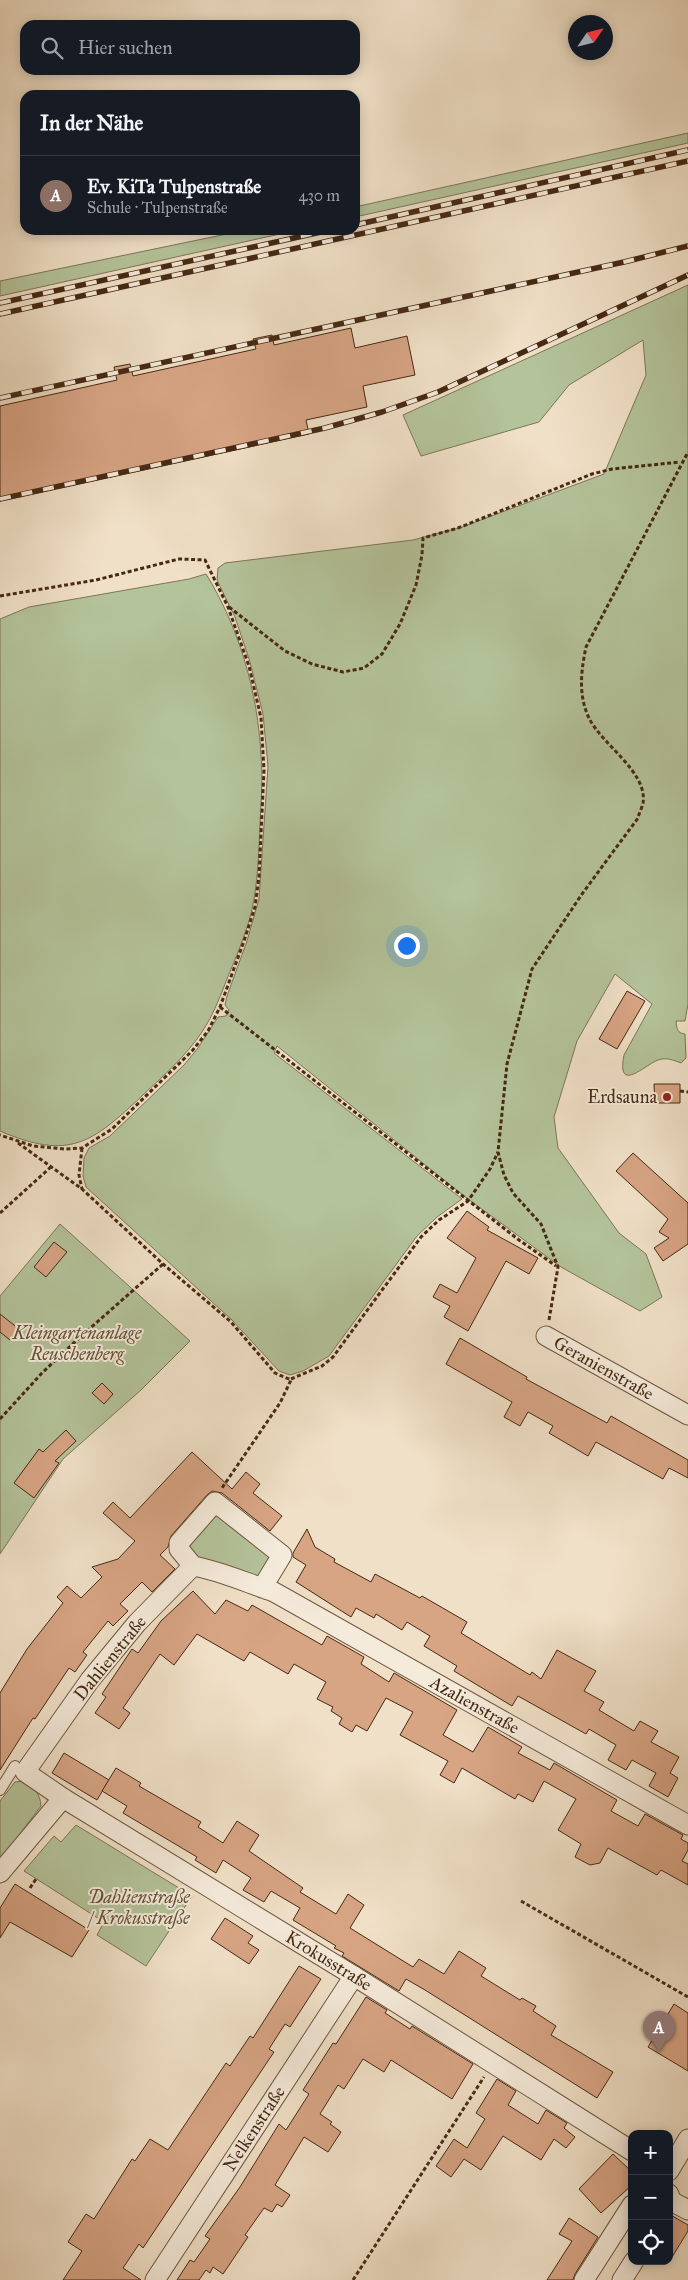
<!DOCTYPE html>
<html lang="de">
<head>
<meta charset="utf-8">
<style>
  body { margin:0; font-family:"IM FELL Great Primer",serif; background:#20242c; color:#f1f3f6 }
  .controls { position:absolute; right:15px; bottom:15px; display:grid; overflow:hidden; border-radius:10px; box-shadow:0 2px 12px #0003 }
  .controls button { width:45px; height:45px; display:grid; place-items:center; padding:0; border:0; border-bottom:1px solid #363941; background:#171b24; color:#f1f3f6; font:25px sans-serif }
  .compass { position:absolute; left:568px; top:15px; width:45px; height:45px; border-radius:50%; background:#171b24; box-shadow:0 2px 12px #0003; rotate:55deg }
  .you { position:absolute; left:406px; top:945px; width:18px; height:18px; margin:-12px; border:4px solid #fff; border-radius:50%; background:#1a73e8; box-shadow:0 0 0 8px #1a73e833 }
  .badge { display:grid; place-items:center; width:32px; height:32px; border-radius:50%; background:#b45309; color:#fff; font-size:16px; font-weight:700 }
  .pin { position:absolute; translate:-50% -41px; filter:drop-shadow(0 1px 2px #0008) }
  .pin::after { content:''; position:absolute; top:26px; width:18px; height:15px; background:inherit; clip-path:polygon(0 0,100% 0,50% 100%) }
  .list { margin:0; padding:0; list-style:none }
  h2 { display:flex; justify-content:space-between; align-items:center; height:65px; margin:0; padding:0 20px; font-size:21px }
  h2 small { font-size:16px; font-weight:400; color:#9ea1a6 }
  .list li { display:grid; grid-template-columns:32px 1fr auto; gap:15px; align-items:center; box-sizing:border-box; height:80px; padding:0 20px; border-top:1px solid #363941 }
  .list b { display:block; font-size:19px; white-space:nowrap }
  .list p { margin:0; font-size:16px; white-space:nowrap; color:#9ea1a6 }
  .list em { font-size:16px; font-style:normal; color:#9ea1a6 }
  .icon { flex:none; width:28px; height:28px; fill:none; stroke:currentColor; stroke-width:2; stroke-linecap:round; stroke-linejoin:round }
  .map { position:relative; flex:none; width:688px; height:2280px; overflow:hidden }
  .search { position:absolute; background:#171b24; box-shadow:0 2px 12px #0003; left:20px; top:20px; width:340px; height:55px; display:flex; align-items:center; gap:12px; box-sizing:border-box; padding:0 18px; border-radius:15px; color:#9ea1a6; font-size:19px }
  .panel { position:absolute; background:#171b24; box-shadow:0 2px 12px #0003; left:20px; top:90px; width:340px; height:145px; border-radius:15px }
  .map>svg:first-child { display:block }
</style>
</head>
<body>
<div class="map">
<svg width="688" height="2280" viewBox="0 0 688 2280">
  <rect width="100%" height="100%" fill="#f0e0c7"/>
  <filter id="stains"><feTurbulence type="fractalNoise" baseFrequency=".004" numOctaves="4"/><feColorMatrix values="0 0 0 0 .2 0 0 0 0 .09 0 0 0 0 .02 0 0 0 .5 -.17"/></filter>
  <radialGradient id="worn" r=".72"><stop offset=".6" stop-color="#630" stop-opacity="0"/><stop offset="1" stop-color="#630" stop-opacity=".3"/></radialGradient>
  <g fill="#b4c39a" stroke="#7d7657">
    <polygon points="688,133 688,143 355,217 355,207"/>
    <polygon points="246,230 298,230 0,296 0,281"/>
    <path d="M 688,285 L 688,1004 L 685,1021 L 676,1021 C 677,1029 677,1033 685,1034 L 686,1058 L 681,1063 C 673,1060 666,1057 658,1060 C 646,1064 616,1095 624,1055 L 652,1004 L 615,974 L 577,1041 L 554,1117 L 558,1148 L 619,1233 L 646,1254 L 662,1297 L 640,1311 L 561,1267 L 464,1196 L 277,1046 L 274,1053 L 462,1199 L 437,1217 L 417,1236 L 329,1356 L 303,1371 L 290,1375 L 279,1371 L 232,1320 L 86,1187 L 83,1176 L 84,1158 L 89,1148 L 110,1136 L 184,1065 L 198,1048 L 218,1017 L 226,1016 L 229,1010 L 225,1005 L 227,996 L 247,941 L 259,899 L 268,766 L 263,714 L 250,662 L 235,617 L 217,580 L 218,568 L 225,563 L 413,540 L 462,527 L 604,474 L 646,375 L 643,340 L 569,385 L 539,422 L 421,456 L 403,415 Z"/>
    <path d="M 206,574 C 239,627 258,693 261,756 C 263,779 261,801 260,824 C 259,849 258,875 254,899 C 250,924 239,950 229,974 C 221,994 214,1014 202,1032 C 186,1056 164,1075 143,1095 C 92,1143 70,1161 0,1131 L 0,619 L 29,607 L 189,579 Z"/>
    <polygon points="60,1224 190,1341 141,1390 63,1459 0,1554 0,1296"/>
    <polygon points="217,1513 272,1556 259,1577 191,1556 188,1546"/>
    <path d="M 25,1781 C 35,1789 40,1793 41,1806 L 0,1860 L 0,1801 L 15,1782 Z"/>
    <polygon points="76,1825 192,1896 146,1966 97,1935 104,1922 24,1871 54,1836 61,1842"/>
  </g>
  <g fill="#d7a484" stroke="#462914">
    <polygon points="351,328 355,348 407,336 415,375 363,386 367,407 306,420 309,434 0,501 0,406 117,380 114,367 130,364 133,376 256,349 253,339 272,335 274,345"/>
    <polygon points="627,991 645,1001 617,1049 599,1039"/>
    <polygon points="654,1084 680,1084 680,1103 655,1103"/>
    <polygon points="633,1153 688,1203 688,1244 663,1261 654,1248 669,1238 659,1232 668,1219 616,1171"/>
    <polygon points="467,1211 489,1227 487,1230 538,1258 529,1274 506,1261 468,1331 444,1317 450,1306 433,1297 440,1284 457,1293 476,1258 447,1238"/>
    <polygon points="54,1242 67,1252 46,1277 34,1267"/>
    <polygon points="0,1314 19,1329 10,1340 0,1332"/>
    <polygon points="460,1338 527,1377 526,1379 607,1423 611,1416 688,1460 688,1478 669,1468 663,1479 596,1442 588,1456 549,1433 553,1426 528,1412 520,1426 504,1417 512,1402 446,1364"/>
    <polygon points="102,1383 113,1394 104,1404 92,1393"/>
    <polygon points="66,1430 76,1441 55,1461 59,1463 34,1498 14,1483 39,1449 43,1452"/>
    <polygon points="192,1452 232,1489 246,1472 260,1484 253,1493 282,1516 270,1531 222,1493 212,1491 207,1495 171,1536 168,1547 160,1555 175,1569 152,1592 142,1582 120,1604 128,1611 113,1626 108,1621 83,1652 87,1655 75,1672 69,1668 35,1719 33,1718 0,1770 0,1693 27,1649 63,1603 57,1597 67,1586 81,1598 102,1577 92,1567 118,1559 135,1541 103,1513 113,1502 130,1518"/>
    <polygon points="307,1529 315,1547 335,1559 334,1562 371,1582 375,1574 420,1598 422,1596 467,1622 461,1633 530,1675 532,1672 541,1679 557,1650 596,1671 584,1691 604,1702 599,1710 634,1731 640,1721 658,1731 651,1742 679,1757 670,1773 678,1778 668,1797 649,1786 656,1773 632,1760 626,1770 608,1760 616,1745 589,1729 586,1734 518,1696 512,1706 454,1671 457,1666 424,1646 430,1636 407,1622 402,1630 376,1614 374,1618 356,1608 351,1617 296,1582 306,1565 293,1557 293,1553"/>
    <polygon points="193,1591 215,1614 226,1600 248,1611 252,1605 322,1645 327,1636 364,1657 361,1664 389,1682 394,1673 457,1710 443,1735 473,1752 488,1727 522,1747 518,1753 550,1770 554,1763 617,1800 611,1811 638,1826 645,1814 683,1835 681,1839 688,1843 688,1850 682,1861 688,1864 688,1885 661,1870 657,1875 608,1848 600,1863 590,1865 575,1857 581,1844 558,1830 576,1799 544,1781 533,1802 518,1794 515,1799 462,1768 454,1783 440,1775 448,1761 400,1735 413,1712 386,1698 367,1731 356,1725 352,1732 339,1724 342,1718 331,1711 333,1707 317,1699 326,1682 294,1664 288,1674 250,1652 244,1661 197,1634 174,1665 160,1654 123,1708 130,1713 119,1729 95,1713 106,1697 102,1694 132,1649 138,1653 161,1621"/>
    <polygon points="64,1753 109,1780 97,1800 52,1773"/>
    <polygon points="116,1768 141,1783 139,1786 201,1822 198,1827 223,1843 237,1821 259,1835 249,1851 303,1888 300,1892 336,1914 348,1894 364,1905 350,1928 413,1967 419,1959 444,1974 459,1951 486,1968 481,1976 520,2000 522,1998 536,2006 533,2011 556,2026 551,2035 613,2072 597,2098 425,1990 406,1979 399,1991 342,1956 344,1953 334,1948 336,1946 293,1920 300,1908 271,1891 264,1902 243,1890 251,1878 223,1860 216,1873 195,1860 197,1857 123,1813 127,1806 102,1791"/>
    <polygon points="15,1884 89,1930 72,1957 10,1922 0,1938 0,1908"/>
    <polygon points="225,1918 253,1936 248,1943 259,1950 249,1964 211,1939"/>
    <polygon points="299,1966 321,1979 290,2027 285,2024 269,2049 274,2052 143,2248 139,2244 123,2268 141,2280 63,2280 82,2251 68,2242 86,2214 94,2219 132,2159 135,2161 150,2139 168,2150 226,2063 230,2066 250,2036 253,2038"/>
    <polygon points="366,1997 387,2010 385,2013 410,2029 412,2026 473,2064 452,2099 391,2060 384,2072 363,2059 344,2089 338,2085 320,2114 332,2122 330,2124 341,2132 328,2152 304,2137 275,2185 290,2195 282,2207 277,2204 272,2212 264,2208 245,2235 248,2237 223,2274 213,2267 210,2273 206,2270 199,2280 177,2280 190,2260 194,2262 210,2239 205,2236 240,2187 279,2124 286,2130 309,2094 303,2090 333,2043 336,2044"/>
    <polygon points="674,2004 688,2013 688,2071 648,2047"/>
    <polygon points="497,2079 516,2091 508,2105 538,2124 546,2110 567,2123 564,2128 575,2137 566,2148 554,2139 541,2160 503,2136 481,2170 464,2159 451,2177 436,2166 454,2139 467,2148 485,2119 476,2113"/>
    <polygon points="613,2154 632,2172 632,2185 601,2213 579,2189"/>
    <polygon points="669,2214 688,2225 688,2231 669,2262"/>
    <polygon points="569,2218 598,2237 575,2274 573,2280 547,2280 572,2241 559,2234"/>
  </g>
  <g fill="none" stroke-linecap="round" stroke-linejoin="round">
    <g stroke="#705741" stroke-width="12">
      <polyline id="lane" points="0,1790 15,1766"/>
    </g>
    <g stroke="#705741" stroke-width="21">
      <g id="street">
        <path id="s1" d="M 546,1336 L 688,1415"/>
        <path id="s2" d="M 193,1566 L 137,1623 L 90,1680 L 25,1772 L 63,1798 L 354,1976 L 632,2151"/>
        <path id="s3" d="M 262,1588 L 282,1555 L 215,1502 L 179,1543 L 179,1549 L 193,1566 C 221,1571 247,1583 274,1592 L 688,1825"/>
        <polyline points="0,1873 63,1798"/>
        <polyline points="669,2171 688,2139"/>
        <polyline points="669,2194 671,2201 688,2210"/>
        <path id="s4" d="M 155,2280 L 354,1976"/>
        <polyline points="584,2280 632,2205"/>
        <polyline points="622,2280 634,2261"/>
      </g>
    </g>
    <g stroke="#462914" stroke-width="3" stroke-dasharray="4 2.5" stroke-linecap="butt">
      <polyline points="0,596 96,580 179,559 205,560 228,607 249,666 261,718 264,770 259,877 255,907 244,941 220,1007 208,1031 192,1051 112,1129 82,1148 65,1149 33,1146 0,1135"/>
      <polyline points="229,607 285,651 312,664 343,672 364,668 382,654 400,624 416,585 422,555 423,538 458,528 592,474 612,469 680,462"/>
      <polyline points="220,1007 519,1240 556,1266"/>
      <polyline points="680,1091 688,1092"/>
      <polyline points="18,1143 82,1189 163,1264 231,1322 275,1373 291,1380 280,1403 222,1488"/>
      <polyline points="82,1148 79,1175 82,1189"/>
      <polyline points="0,1213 52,1166"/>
      <path d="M 549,1320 L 558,1267 L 541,1224 L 513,1193 L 504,1175 L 498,1152 L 507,1064 L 532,969 L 582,894 L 638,818 C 639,813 642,808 643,803 C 648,772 602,745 589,718 C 578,695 581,671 586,647 L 688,452"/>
      <polyline points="291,1379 322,1366 333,1357 421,1237 439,1220 468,1201 490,1169 498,1152"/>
      <polyline points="0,1419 42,1373 79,1338 163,1264"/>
      <polyline points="30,1888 36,1879"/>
      <polyline points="521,1901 688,1997"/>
      <polyline points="353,2280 484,2077"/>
    </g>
    <use href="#lane" stroke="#f5ebdb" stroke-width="10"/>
    <use href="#street" stroke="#f5ebdb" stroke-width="19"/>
    <g stroke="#462914" stroke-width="5.5">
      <g id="rail">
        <polyline points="355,225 688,150"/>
        <polyline points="0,303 330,230"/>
        <polyline points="0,314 688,161"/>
        <polyline points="0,398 624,262 688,246"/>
        <polyline points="0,499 325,428 382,412 438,392 688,275"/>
      </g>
    </g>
    <use href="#rail" stroke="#f5ebdb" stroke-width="4" stroke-dasharray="11" stroke-linecap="butt"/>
  </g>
  <circle fill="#8f2418" stroke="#f5ebdb" stroke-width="2" cx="667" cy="1097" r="5"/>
  <g text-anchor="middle" stroke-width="4" stroke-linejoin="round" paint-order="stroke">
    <g font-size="18" fill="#462914" stroke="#f5ebdb" text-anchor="end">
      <text x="657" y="1103">Erdsauna</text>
    </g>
    <g font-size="18" font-style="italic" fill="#625036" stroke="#f5ebdb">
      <text x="77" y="1339">Kleingartenanlage<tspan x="77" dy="21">Reuschenberg</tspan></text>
      <text x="139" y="1903">Dahlienstraße<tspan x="139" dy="21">/ Krokusstraße</tspan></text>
    </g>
    <g font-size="18" fill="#462914" stroke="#f5ebdb">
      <text dy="6" stroke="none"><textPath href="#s1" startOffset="66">Geranienstraße</textPath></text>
      <text transform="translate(110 1658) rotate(-51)" y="6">Dahlienstraße</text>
      <text dy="6" stroke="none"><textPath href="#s3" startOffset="522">Azalienstraße</textPath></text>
      <text dy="6" stroke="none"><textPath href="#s2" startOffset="624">Krokusstraße</textPath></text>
      <text dy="6" stroke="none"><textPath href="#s4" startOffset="181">Nelkenstraße</textPath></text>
    </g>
  </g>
  <rect width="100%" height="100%" filter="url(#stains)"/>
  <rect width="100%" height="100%" fill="url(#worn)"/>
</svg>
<div class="controls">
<button>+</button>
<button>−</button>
<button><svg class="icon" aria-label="locate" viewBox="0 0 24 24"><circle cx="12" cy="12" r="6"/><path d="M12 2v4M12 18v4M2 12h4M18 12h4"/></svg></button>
</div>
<svg class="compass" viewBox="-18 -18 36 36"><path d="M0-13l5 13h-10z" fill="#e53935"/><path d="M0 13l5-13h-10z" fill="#9ea1a6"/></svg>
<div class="you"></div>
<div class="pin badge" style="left:659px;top:2052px;background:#8d6e63">A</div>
<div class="search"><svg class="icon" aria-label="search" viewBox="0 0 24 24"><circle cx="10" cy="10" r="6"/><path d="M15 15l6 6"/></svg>Hier suchen</div>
<section class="panel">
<h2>In der Nähe<small></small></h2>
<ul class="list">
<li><span class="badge" style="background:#8d6e63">A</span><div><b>Ev. KiTa Tulpenstraße</b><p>Schule · Tulpenstraße</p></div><em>430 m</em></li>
</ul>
</section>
</div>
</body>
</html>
